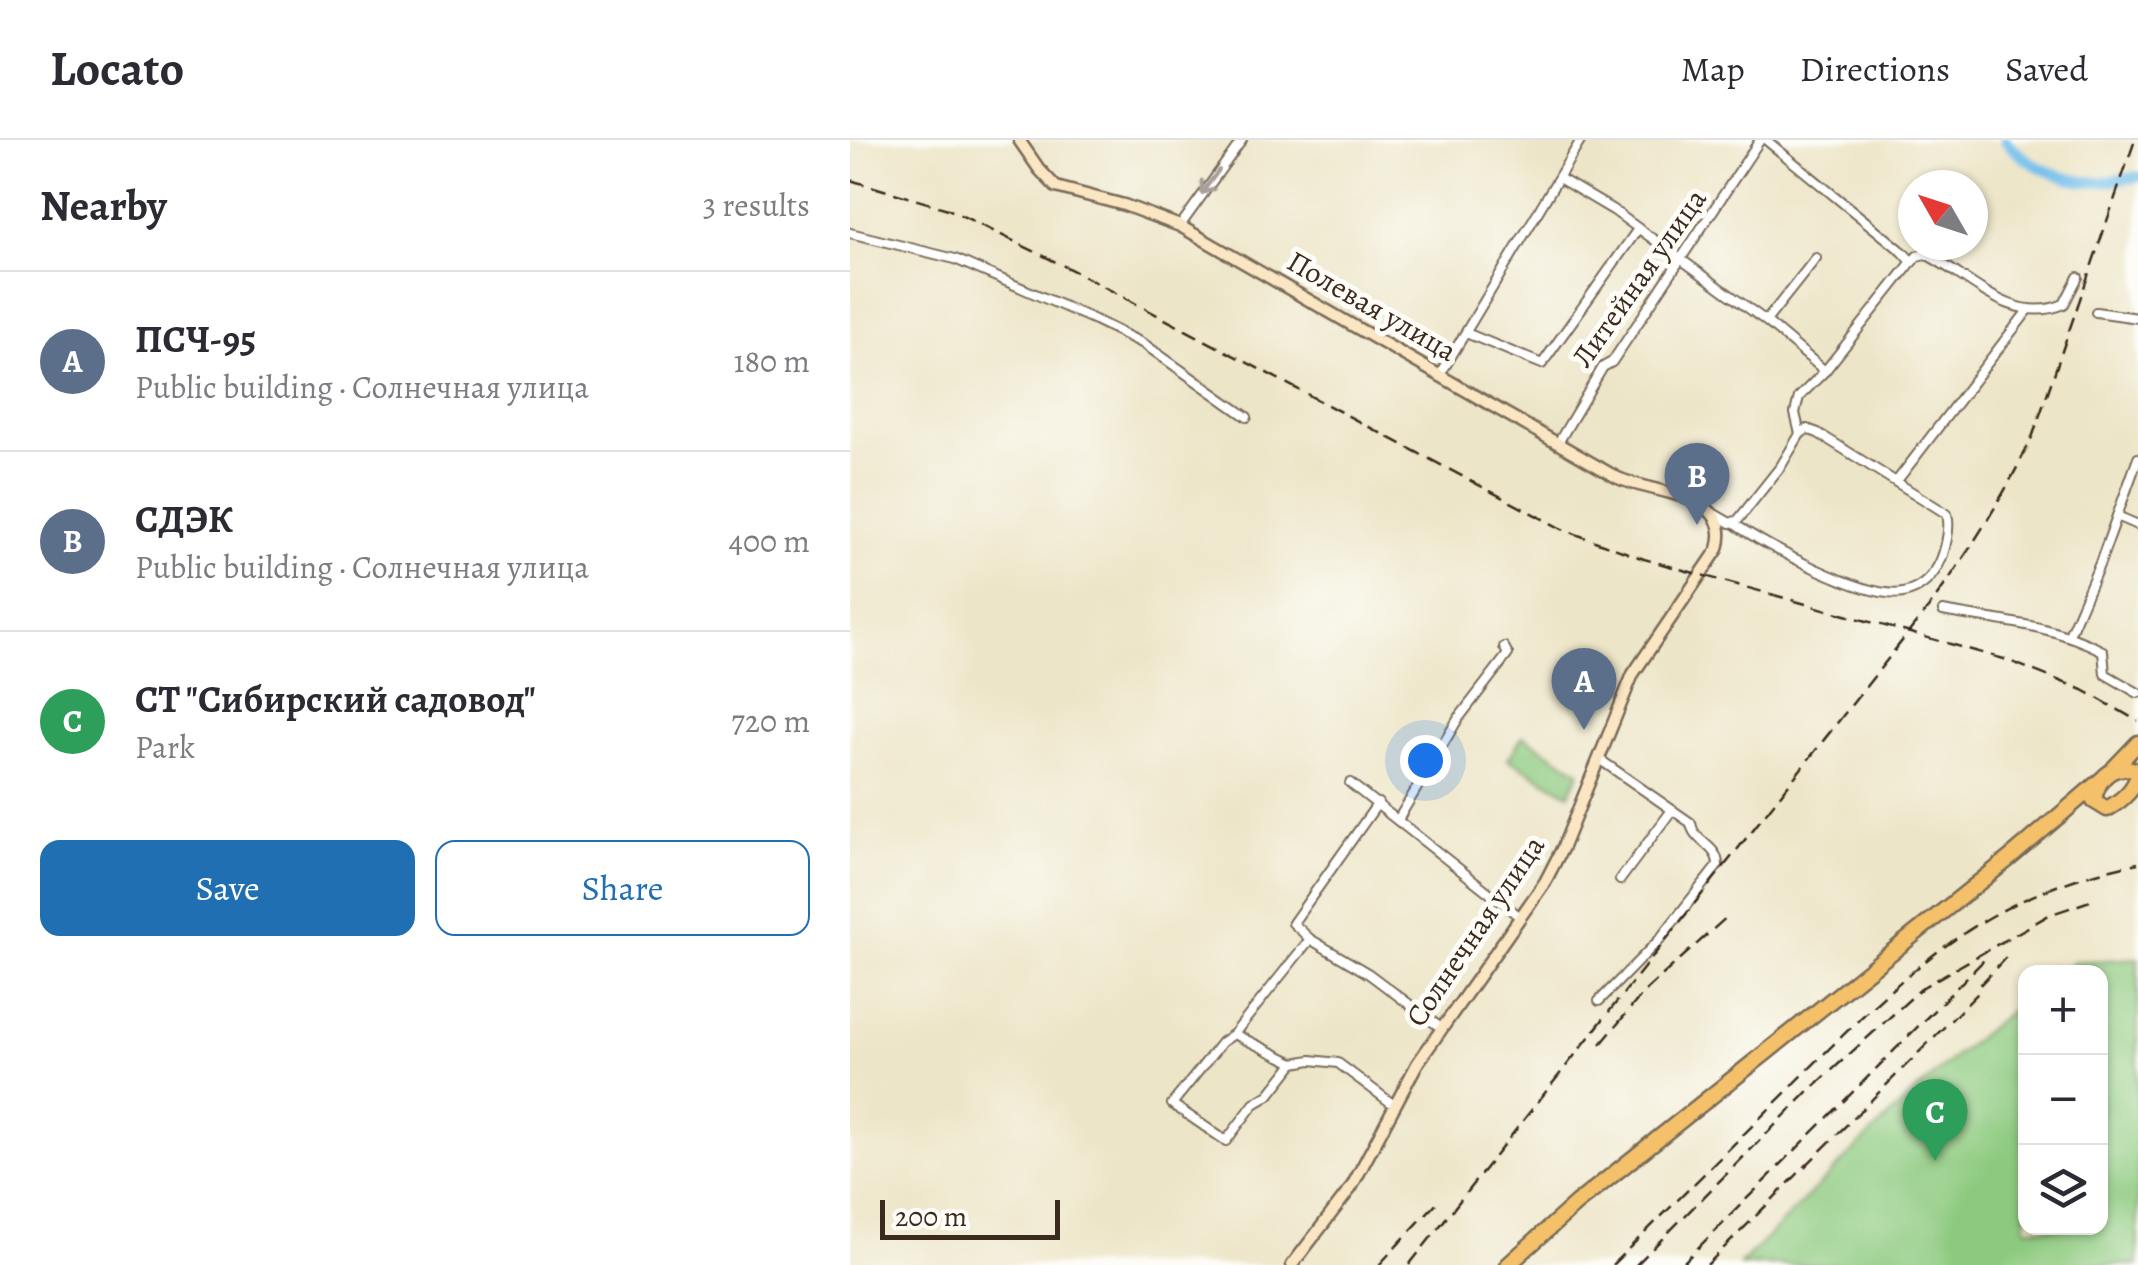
<!DOCTYPE html>
<html lang="en">
<head>
<meta charset="utf-8">
<style>
  body { margin:0; font-family:Alegreya,serif; background:#f2f2f3; color:#2b2b33 }
  .controls { position:absolute; right:30px; bottom:30px; display:grid; overflow:hidden; border-radius:20px; box-shadow:0 2px 8px #0004 }
  .controls button { width:90px; height:90px; display:grid; place-items:center; padding:0; border:0; border-bottom:2px solid #e1e1e2; background:#fff; color:#2b2b33; font:50px sans-serif }
  .compass { position:absolute; left:1048px; top:30px; width:90px; height:90px; border-radius:50%; background:#fff; box-shadow:0 2px 8px #0004; rotate:309deg }
  .scale { position:absolute; left:30px; bottom:25px; width:180px; box-sizing:border-box; padding-left:10px; border:5px solid #3b2a1e; border-top:0; font-size:28px; line-height:35px; white-space:nowrap; color:#3b2a1e; -webkit-text-stroke:8px #fdfcf7; paint-order:stroke }
  .you { position:absolute; left:575px; top:620px; width:35px; height:35px; margin:-25px; border:8px solid #fff; border-radius:50%; background:#1a73e8; box-shadow:0 0 0 15px #1a73e833 }
  .badge { display:grid; place-items:center; width:65px; height:65px; border-radius:50%; background:#1f6fb2; color:#fff; font-size:32px; font-weight:700 }
  .pin { position:absolute; translate:-50% -82px; filter:drop-shadow(0 2px 5px #0008) }
  .pin::after { content:''; position:absolute; top:52px; width:35px; height:30px; background:inherit; clip-path:polygon(0 0,100% 0,50% 100%) }
  .list { margin:0; padding:0; list-style:none }
  h2 { display:flex; justify-content:space-between; align-items:center; height:130px; margin:0; padding:0 40px; font-size:42px }
  h2 small { font-size:32px; font-weight:400; color:#7c7c81 }
  .list li { display:grid; grid-template-columns:65px 1fr auto; gap:30px; align-items:center; box-sizing:border-box; height:180px; padding:0 40px; border-top:2px solid #e1e1e2 }
  .list b { display:block; font-size:38px; white-space:nowrap }
  .list p { margin:0; font-size:32px; white-space:nowrap; color:#7c7c81 }
  .list em { font-size:32px; font-style:normal; color:#7c7c81 }
  .actions { display:flex; gap:20px; padding:30px 40px }
  .actions a { flex:1; padding:22px 0; border:2px solid #1f6fb2; border-radius:20px; text-align:center; font-size:35px; color:#1f6fb2 }
  .actions .main { background:#1f6fb2; color:#fff }
  .icon { flex:none; width:55px; height:55px; fill:none; stroke:currentColor; stroke-width:2; stroke-linecap:round; stroke-linejoin:round }
  .map { position:relative; flex:none; width:1288px; height:1125px; overflow:hidden }
  header { display:flex; align-items:center; gap:60px; box-sizing:border-box; height:140px; padding:0 50px; background:#fff; border-bottom:2px solid #e1e1e2 }
  header strong { font-size:48px }
  nav { display:flex; gap:55px; margin-inline-start:auto; font-size:35px }
  main { display:flex }
  aside { flex:1; background:#fff }
  .map>svg:first-child { display:block }
</style>
</head>
<body>
<header>
<strong>Locato</strong>
<nav><a>Map</a><a>Directions</a><a>Saved</a></nav>
</header>
<main>
<aside>
<h2>Nearby<small>3 results</small></h2>
<ul class="list">
<li><span class="badge" style="background:#5c6f8a">A</span><div><b>ПСЧ-95</b><p>Public building · Солнечная улица</p></div><em>180 m</em></li>
<li><span class="badge" style="background:#5c6f8a">B</span><div><b>СДЭК</b><p>Public building · Солнечная улица</p></div><em>400 m</em></li>
<li><span class="badge" style="background:#2e9e5b">C</span><div><b>СТ &quot;Сибирский садовод&quot;</b><p>Park</p></div><em>720 m</em></li>
</ul>
<div class="actions"><a class="main">Save</a><a>Share</a></div>
</aside>
<div class="map">
<svg width="1288" height="1125" viewBox="0 0 1288 1125">
  <rect width="100%" height="100%" fill="#fdfcf7"/>
  <filter id="ink" filterUnits="userSpaceOnUse"><feTurbulence type="fractalNoise" baseFrequency=".01" numOctaves="2"/><feDisplacementMap in="SourceGraphic" scale="20" xChannelSelector="R" yChannelSelector="G"/><feConvolveMatrix kernelMatrix="1 2 1 2 8 2 1 2 1" color-interpolation-filters="sRGB"/></filter>
  <filter id="wash" filterUnits="userSpaceOnUse"><feTurbulence type="fractalNoise" baseFrequency=".0048" numOctaves="4" result="noise"/><feDisplacementMap in="SourceGraphic" scale="40" xChannelSelector="R" yChannelSelector="G"/><feGaussianBlur stdDeviation="2.25" result="paint"/><feColorMatrix in="noise" values="0 0 0 0 0 0 0 0 0 0 0 0 0 0 0 0 0 1.4 0 .05"/><feComposite in="paint" operator="in"/></filter>
  <g filter="url(#wash)">
    <rect width="100%" height="100%" fill="#ede5c7"/>
    <g fill="#8dca7f" stroke="#647a4e" stroke-width="2.5">
      <polygon points="673,596 730,632 719,654 658,619"/>
      <path d="M 1288,818 L 1288,1125 L 890,1125 C 982,1033 1071,938 1175,860 L 1176,1088 L 1250,1088 L 1250,832 L 1211,832 L 1225,822 Z"/>
    </g>
    <g fill="none" stroke-linecap="round" stroke-linejoin="round">
      <path stroke="#72bfec" stroke-width="11" d="M 1155,0 C 1176,25 1215,43 1248,42 C 1261,42 1275,38 1288,37"/>
    </g>
  </g>
  <g filter="url(#ink)">
    <g fill="none" stroke-linecap="round" stroke-linejoin="round">
      <g stroke="#796b59" stroke-width="12">
        <g id="street">
          <path d="M 916,0 L 1053,112 L 1062,122 L 1067,116 L 1075,114 C 1117,134 1162,187 1214,164 L 1228,137"/>
          <polyline points="709,38 763,70 916,181 975,231"/>
          <polyline points="330,86 392,0"/>
          <polyline points="0,93 105,119 245,180 294,204 397,277"/>
          <polyline points="1246,172 1288,178"/>
          <polyline points="916,181 966,118"/>
          <polyline points="616,193 692,224 788,89"/>
          <polyline points="590,235 731,0"/>
          <polyline points="708,303 753,227 762,222 910,0"/>
          <polyline points="1046,342 1179,169"/>
          <polyline points="861,372 880,383 888,380 931,326 950,294 945,273 949,257 975,231 1064,119"/>
          <polyline points="1267,376 1288,385"/>
          <path d="M 883,383 C 914,405 1016,460 1053,453 C 1069,450 1080,440 1088,426 C 1095,413 1101,388 1097,374 L 968,293 L 957,289 L 950,294"/>
          <path d="M 1093,471 C 1152,482 1197,483 1253,511 L 1255,534 L 1288,553"/>
          <polyline points="1219,495 1250,423 1288,318"/>
          <path d="M 749,619 L 841,683 C 843,702 868,705 868,725 L 809,800 L 749,861"/>
          <polyline points="500,643 670,777"/>
          <polyline points="549,678 608,579 658,514 654,507"/>
          <polyline points="770,740 822,670"/>
          <polyline points="460,799 519,834 591,888"/>
          <polyline points="384,894 444,923 461,920 488,923 544,965"/>
          <polyline points="444,923 419,955 404,964 376,1001 322,964 372,902 384,894 460,799 443,783 528,663"/>
        </g>
      </g>
      <g stroke="#796b59" stroke-width="15">
        <path id="secondary" d="M 169,0 L 189,29 L 206,47 L 274,65 L 330,86 L 766,337 C 798,354 885,351 868,409 L 783,534 L 713,707 L 695,742 L 567,924 L 501,1048 L 442,1125"/>
      </g>
      <g stroke="#796b59" stroke-width="19">
        <g id="highway">
          <polyline points="1264,628 1288,603"/>
          <path d="M 1288,631 C 1264,622 1247,637 1244,661 L 1257,669 C 1271,661 1284,651 1288,635"/>
          <polyline points="658,1125 726,1064 1161,717 1251,640"/>
        </g>
      </g>
      <use href="#street" stroke="#fff" stroke-width="8"/>
      <use href="#secondary" stroke="#fbe6c3" stroke-width="10"/>
      <use href="#highway" stroke="#f4c16a" stroke-width="14"/>
      <g stroke="#3b2a1e" stroke-width="2.5" stroke-dasharray="15 8" stroke-linecap="butt">
        <polyline points="0,40 98,69 135,87 228,133 712,389 794,419 1154,519 1233,550 1288,581"/>
        <polyline points="1130,845 1156,817"/>
        <polyline points="751,904 794,852 880,774"/>
        <polyline points="529,1125 590,1059"/>
        <path d="M 559,1125 L 1082,463 C 1121,409 1155,355 1183,295 L 1285,0"/>
        <path d="M 762,1125 C 820,1068 878,1010 936,952 C 1048,840 1125,756 1288,723"/>
        <polyline points="786,1125 958,952 1073,847 1199,775 1240,761"/>
        <polyline points="831,1125 1134,820"/>
        <polyline points="857,1125 1128,853"/>
      </g>
    </g>
    <defs><path id="oneway-shaft" d="M-6 0H5M1.5-3L5.5 0L1.5 3" fill="none" stroke-width="1.6" stroke-linecap="round" stroke-linejoin="round" transform="scale(2.5)"/></defs>
    <use stroke="#a79f9a" href="#oneway-shaft" transform="translate(360 42) rotate(127)"/>
  </g>
  <g text-anchor="middle" stroke-width="10" stroke-linejoin="round" paint-order="stroke">
    <g font-size="30" fill="#3b2a1e" stroke="#fdfcf7">
      <text transform="translate(789 138) rotate(-55)" y="10">Литейная улица</text>
      <text transform="translate(522 166) rotate(30)" y="10">Полевая улица</text>
      <text transform="translate(625 791) rotate(-56)" y="10">Солнечная улица</text>
    </g>
  </g>
</svg>
<div class="controls">
<button>+</button>
<button>−</button>
<button><svg class="icon" aria-label="layers" viewBox="0 0 24 24"><path d="M12 4l9 5-9 5-9-5zM3 14l9 5 9-5"/></svg></button>
</div>
<svg class="compass" viewBox="-18 -18 36 36"><path d="M0-13l5 13h-10z" fill="#e53935"/><path d="M0 13l5-13h-10z" fill="#7c7c81"/></svg>
<div class="scale">200 m</div>
<div class="you"></div>
<div class="pin badge" style="left:734px;top:590px;background:#5c6f8a">A</div>
<div class="pin badge" style="left:847px;top:385px;background:#5c6f8a">B</div>
<div class="pin badge" style="left:1085px;top:1021px;background:#2e9e5b">C</div>
</div>
</main>
</body>
</html>
